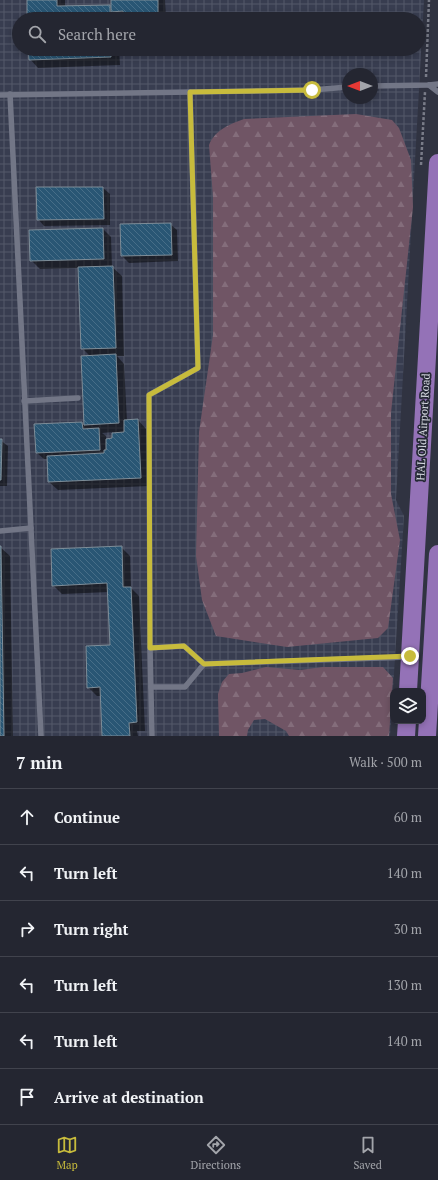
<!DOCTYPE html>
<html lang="en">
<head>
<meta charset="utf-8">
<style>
  body { margin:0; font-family:"PT Serif",serif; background:#30323d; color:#f1f3f6 }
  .controls { position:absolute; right:12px; bottom:12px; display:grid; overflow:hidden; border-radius:8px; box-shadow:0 2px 6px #0003 }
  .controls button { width:36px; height:36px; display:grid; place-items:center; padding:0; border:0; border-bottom:1px solid #41434d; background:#242631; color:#f1f3f6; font:20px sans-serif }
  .compass { position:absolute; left:342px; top:68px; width:36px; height:36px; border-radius:50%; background:#242631; box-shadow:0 2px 6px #0003; rotate:270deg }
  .stop { position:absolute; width:12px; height:12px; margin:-9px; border:3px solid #c7bb3c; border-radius:50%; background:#fff }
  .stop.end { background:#c7bb3c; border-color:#fff; box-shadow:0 1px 4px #0008 }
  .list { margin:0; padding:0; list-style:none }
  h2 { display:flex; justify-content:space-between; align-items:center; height:52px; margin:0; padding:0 16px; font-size:17px }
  h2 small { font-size:13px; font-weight:400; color:#a3a5ab }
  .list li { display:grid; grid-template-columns:26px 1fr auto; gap:12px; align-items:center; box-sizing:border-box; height:56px; padding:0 16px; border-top:1px solid #41434d }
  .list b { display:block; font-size:15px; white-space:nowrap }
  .list em { font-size:13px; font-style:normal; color:#a3a5ab }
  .icon { flex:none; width:22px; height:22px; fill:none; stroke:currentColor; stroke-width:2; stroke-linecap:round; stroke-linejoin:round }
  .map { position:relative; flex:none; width:438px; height:736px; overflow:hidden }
  .search { position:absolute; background:#242631; box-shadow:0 2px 6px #0003; left:12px; right:12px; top:12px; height:44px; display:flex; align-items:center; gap:10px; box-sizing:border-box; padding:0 14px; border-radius:22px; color:#a3a5ab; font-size:15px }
  .sheet { height:388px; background:#242631 }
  nav { display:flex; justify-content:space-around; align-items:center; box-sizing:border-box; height:56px; border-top:1px solid #41434d; background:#242631; font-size:11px; color:#a3a5ab }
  nav a { display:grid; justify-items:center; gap:2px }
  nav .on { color:#c7bb3c }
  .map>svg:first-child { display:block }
</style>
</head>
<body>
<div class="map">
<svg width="438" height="736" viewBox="0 0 438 736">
  <defs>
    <pattern id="industrial-grid" width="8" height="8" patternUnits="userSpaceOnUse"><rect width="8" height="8" fill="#383d50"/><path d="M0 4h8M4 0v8" fill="none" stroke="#545869"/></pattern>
    <pattern id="forest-firs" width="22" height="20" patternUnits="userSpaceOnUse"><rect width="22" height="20" fill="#705565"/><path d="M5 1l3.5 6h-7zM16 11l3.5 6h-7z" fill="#846d7b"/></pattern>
    <pattern id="building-back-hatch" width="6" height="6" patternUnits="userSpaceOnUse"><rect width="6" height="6" fill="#295674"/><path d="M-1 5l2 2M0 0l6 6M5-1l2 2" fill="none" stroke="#476e88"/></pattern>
  </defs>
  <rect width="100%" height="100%" fill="#303341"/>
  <path fill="url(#industrial-grid)" fill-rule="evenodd" d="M 0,0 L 424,0 L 396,500 L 404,516 L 390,736 L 0,736 ZM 19,19 L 419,19 L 419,49 L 19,49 ZM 348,74 L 372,74 L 372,98 L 348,98 Z"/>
  <g fill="url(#forest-firs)">
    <path d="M 356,114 L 392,120 L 399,128 L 411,160 L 413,207 L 391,413 L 391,494 L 400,540 L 388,628 L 378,638 L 287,647 L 216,636 L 202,600 L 196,556 L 199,432 L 213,335 L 213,197 L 209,145 C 215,130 230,124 244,119 Z"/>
    <polygon points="266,667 300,670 323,667 383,667 393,678 389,736 289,736 286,731 265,719 254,720 248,730 247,736 219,736 218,694 222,682 229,674 242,673"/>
  </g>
  <g fill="#0007" fill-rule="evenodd">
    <polygon points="28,0 65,0 65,7 109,6 112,9 112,0 165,0 166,19 120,19 118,17 118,19 28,19"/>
    <polygon points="29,49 119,49 120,65 38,68 30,59"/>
    <polygon points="103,188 110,194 110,225 44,226 38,219"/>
    <polygon points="170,224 177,230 178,261 129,263 122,256"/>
    <path d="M 103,229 L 111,237 L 112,267 L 122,276 L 124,356 L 117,356 L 124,364 L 127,421 L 138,420 L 146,429 L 149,486 L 58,490 L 49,482 L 48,459 L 44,459 L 37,453 L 82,423 L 85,426 L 82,357 L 90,356 L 82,348 L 79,268 L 40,269 L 31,260 ZM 113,432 L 113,439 L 106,440 L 106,436 L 102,433 Z"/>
    <polygon points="0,440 8,446 7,486 0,486"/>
    <polygon points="0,547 10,556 13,736 0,736"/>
    <polygon points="121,547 130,556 131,588 139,596 145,731 137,731 138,736 103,736 102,696 97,696 88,687 111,646 109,592 62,594 53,585"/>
  </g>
  <g fill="url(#building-back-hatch)" stroke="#7e8d98">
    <polygon points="27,0 57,0 57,6 110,5 110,19 27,19"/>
    <polygon points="111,0 158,0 158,19 124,19 123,11 111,12"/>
    <polygon points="28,49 111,49 111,57 29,60"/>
    <polygon points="36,187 103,187 104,219 37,220"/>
    <polygon points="171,223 172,255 121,256 120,224"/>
    <polygon points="103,228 104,259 30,261 29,230"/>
    <polygon points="113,266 116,348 81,349 78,267"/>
    <polygon points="116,354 119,423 84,425 81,356"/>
    <polygon points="138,419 141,478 48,482 47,456 104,453 104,450 106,450 106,439 112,438 112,433 124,432 124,420"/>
    <polygon points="82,422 83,429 99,428 100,450 36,453 34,424"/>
    <polygon points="0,439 2,439 1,480 0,480"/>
    <polygon points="0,546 1,546 4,736 0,736"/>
    <polygon points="122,546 123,587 131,587 137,722 129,723 130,736 102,736 100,687 87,688 86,646 110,645 107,583 52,586 51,549"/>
  </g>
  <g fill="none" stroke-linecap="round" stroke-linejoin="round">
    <g stroke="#797c88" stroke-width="2.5" stroke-dasharray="3 2" stroke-linecap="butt">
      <polyline points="426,77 429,0"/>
      <polyline points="421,165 425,92"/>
    </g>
    <g stroke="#727686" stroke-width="5.5">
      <polyline points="429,85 438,92"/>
      <polyline points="372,86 429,85 438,84"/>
      <polyline points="10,94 41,736"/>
      <polyline points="0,95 312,90 348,87"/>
      <polyline points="24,401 78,398"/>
      <polyline points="0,531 31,528"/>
      <polyline points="150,648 184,646 204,664 408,657"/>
      <polyline points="151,687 185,687 204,664"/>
      <polyline points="152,736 150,648 149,395 198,368 190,92"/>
    </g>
    <g stroke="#9472b7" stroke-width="18">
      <polyline points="408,691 438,163"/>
      <polyline points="406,736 407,721"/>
      <polyline points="427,736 438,554"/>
    </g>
  </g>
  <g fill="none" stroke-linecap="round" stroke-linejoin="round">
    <polyline stroke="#c7bb3c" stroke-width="5" points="312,90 190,92 198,368 149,395 150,648 184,646 204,664 410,656"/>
  </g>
  <g text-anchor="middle" stroke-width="3.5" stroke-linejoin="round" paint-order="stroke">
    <g font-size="11" fill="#d8dbe3" stroke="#262936">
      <text transform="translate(423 427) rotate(-87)" y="4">HAL Old Airport Road</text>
    </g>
  </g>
</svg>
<div class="controls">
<button><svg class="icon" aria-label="layers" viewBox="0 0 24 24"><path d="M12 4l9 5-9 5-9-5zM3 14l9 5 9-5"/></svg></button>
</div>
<svg class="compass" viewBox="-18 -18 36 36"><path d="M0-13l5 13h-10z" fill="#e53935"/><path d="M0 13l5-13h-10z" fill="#a3a5ab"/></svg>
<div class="stop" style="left:312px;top:90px"></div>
<div class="stop end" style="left:410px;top:656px"></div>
<div class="search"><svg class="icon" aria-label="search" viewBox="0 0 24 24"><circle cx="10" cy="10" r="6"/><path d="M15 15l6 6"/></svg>Search here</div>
</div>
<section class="sheet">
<h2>7 min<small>Walk · 500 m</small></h2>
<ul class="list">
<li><svg class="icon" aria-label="ahead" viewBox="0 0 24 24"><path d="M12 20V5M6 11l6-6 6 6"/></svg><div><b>Continue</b></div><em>60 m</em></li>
<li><svg class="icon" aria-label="left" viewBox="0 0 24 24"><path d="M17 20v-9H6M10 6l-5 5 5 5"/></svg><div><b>Turn left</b></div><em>140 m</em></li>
<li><svg class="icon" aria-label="right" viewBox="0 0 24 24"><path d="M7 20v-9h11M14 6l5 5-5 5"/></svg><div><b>Turn right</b></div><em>30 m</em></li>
<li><svg class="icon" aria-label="left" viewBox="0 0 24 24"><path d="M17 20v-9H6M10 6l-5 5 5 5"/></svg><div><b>Turn left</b></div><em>130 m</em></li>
<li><svg class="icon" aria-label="left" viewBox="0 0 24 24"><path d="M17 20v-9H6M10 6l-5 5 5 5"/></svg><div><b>Turn left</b></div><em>140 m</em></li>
<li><svg class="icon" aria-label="arrive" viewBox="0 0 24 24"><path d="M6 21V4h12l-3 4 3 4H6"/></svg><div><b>Arrive at destination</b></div></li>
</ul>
</section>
<nav>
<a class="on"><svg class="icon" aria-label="map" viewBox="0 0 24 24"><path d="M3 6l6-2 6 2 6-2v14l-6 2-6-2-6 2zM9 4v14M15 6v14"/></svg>Map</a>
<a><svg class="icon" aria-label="directions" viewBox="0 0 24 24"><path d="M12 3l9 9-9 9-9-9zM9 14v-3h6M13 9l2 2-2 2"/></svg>Directions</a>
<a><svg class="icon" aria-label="saved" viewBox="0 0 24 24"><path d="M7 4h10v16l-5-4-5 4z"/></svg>Saved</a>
</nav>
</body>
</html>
